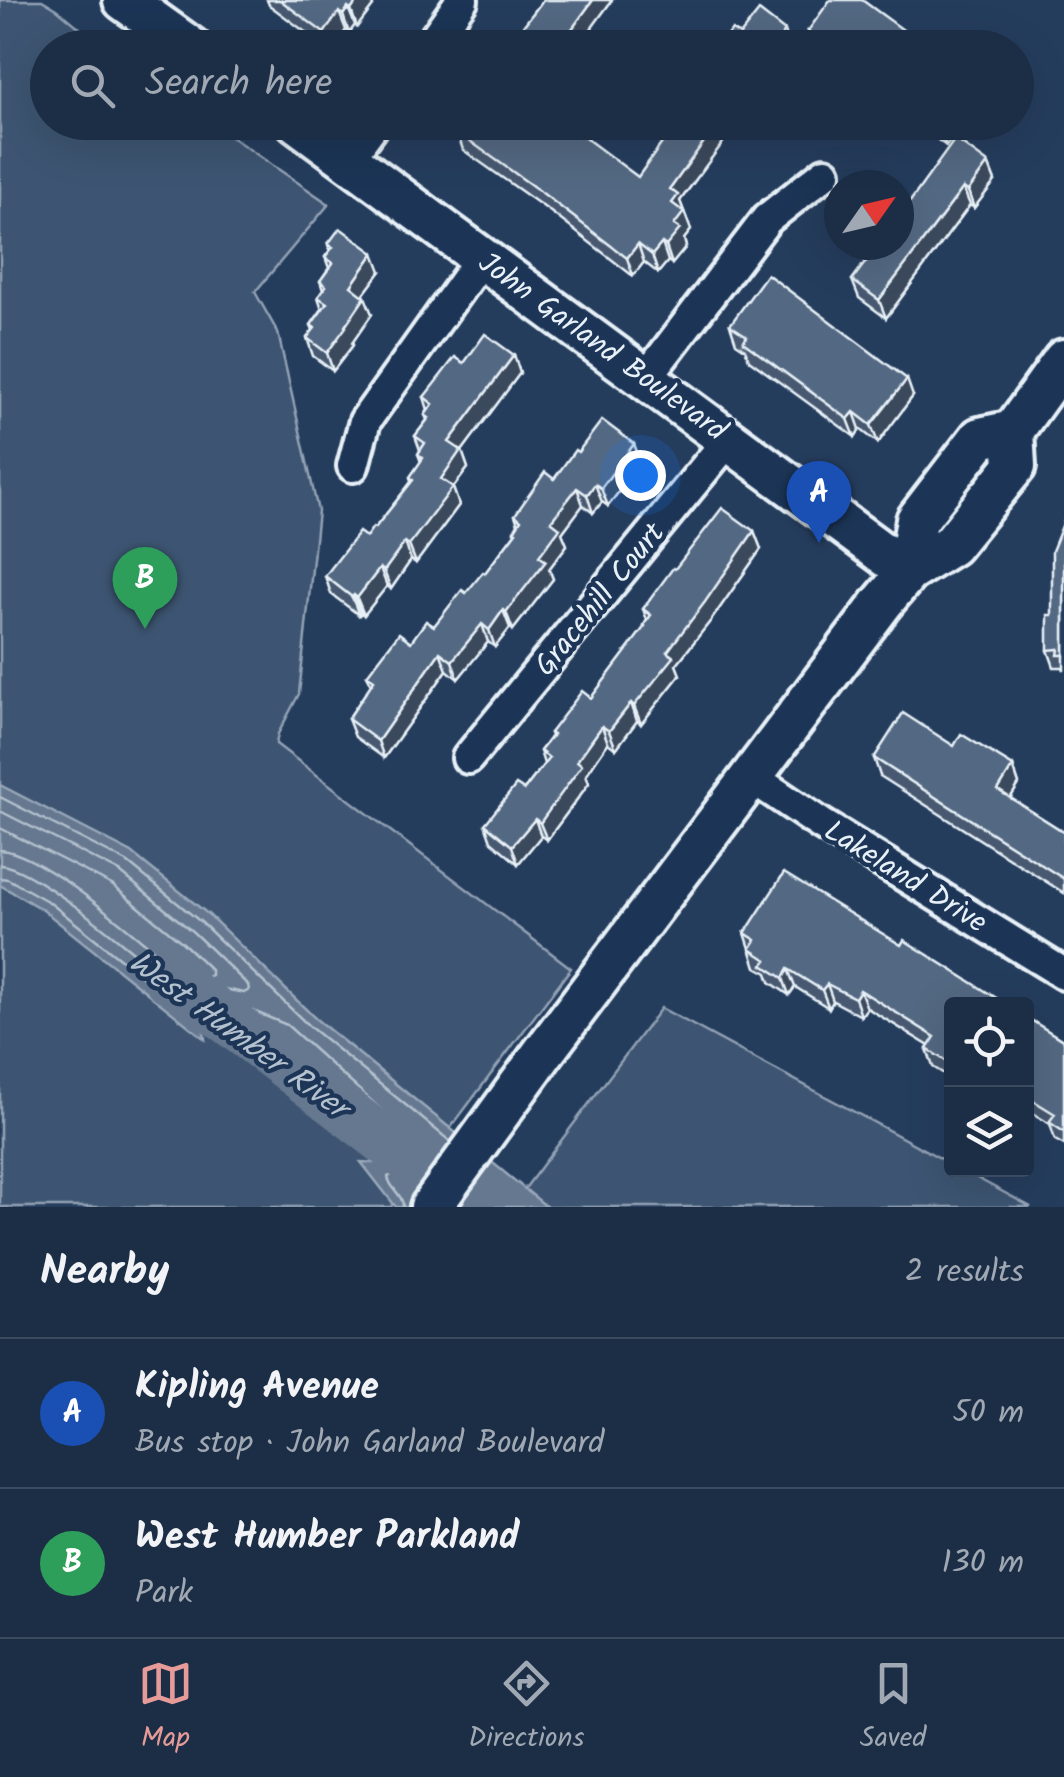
<!DOCTYPE html>
<html lang="en">
<head>
<meta charset="utf-8">
<style>
  body { margin:0; font-family:Kalam,sans-serif; background:#25364d; color:#f1f3f6 }
  .controls { position:absolute; right:30px; bottom:30px; display:grid; overflow:hidden; border-radius:10px; box-shadow:0 10px 40px #0002 }
  .controls button { width:90px; height:90px; display:grid; place-items:center; padding:0; border:0; border-bottom:2px solid #3a4a5f; background:#1c2e46; color:#f1f3f6; font:50px sans-serif }
  .compass { position:absolute; left:824px; top:170px; width:90px; height:90px; border-radius:50%; background:#1c2e46; box-shadow:0 10px 40px #0002; rotate:56deg }
  .you { position:absolute; left:640px; top:475px; width:35px; height:35px; margin:-25px; border:8px solid #fff; border-radius:50%; background:#1a73e8; box-shadow:0 0 0 15px #1a73e833 }
  .badge { display:grid; place-items:center; width:65px; height:65px; border-radius:50%; background:#e69b98; color:#fff; font-size:32px; font-weight:700 }
  .pin { position:absolute; translate:-50% -82px; filter:drop-shadow(0 2px 5px #0008) }
  .pin::after { content:''; position:absolute; top:52px; width:35px; height:30px; background:inherit; clip-path:polygon(0 0,100% 0,50% 100%) }
  .list { margin:0; padding:0; list-style:none }
  h2 { display:flex; justify-content:space-between; align-items:center; height:130px; margin:0; padding:0 40px; font-size:42px }
  h2 small { font-size:32px; font-weight:400; color:#a0a8b3 }
  .list li { display:grid; grid-template-columns:65px 1fr auto; gap:30px; align-items:center; box-sizing:border-box; height:150px; padding:0 40px; border-top:2px solid #3a4a5f }
  .list b { display:block; font-size:38px; white-space:nowrap }
  .list p { margin:0; font-size:32px; white-space:nowrap; color:#a0a8b3 }
  .list em { font-size:32px; font-style:normal; color:#a0a8b3 }
  .icon { flex:none; width:55px; height:55px; fill:none; stroke:currentColor; stroke-width:2; stroke-linecap:round; stroke-linejoin:round }
  .map { position:relative; flex:none; width:1064px; height:1207px; overflow:hidden }
  .search { position:absolute; background:#1c2e46; box-shadow:0 10px 40px #0002; left:30px; right:30px; top:30px; height:110px; display:flex; align-items:center; gap:25px; box-sizing:border-box; padding:0 35px; border-radius:55px; color:#a0a8b3; font-size:38px }
  .sheet { height:430px; background:#1c2e46 }
  nav { display:flex; justify-content:space-around; align-items:center; box-sizing:border-box; height:140px; border-top:2px solid #3a4a5f; background:#1c2e46; font-size:28px; color:#a0a8b3 }
  nav a { display:grid; justify-items:center; gap:5px }
  nav .on { color:#e69b98 }
  .map>svg:first-child { display:block }
</style>
</head>
<body>
<div class="map">
<svg width="1064" height="1207" viewBox="0 0 1064 1207">
  <rect width="100%" height="100%" fill="#253d5d"/>
  <filter id="ink" filterUnits="userSpaceOnUse"><feTurbulence type="fractalNoise" baseFrequency=".01" numOctaves="2"/><feDisplacementMap in="SourceGraphic" scale="20" xChannelSelector="R" yChannelSelector="G"/><feConvolveMatrix kernelMatrix="1 2 1 2 8 2 1 2 1" color-interpolation-filters="sRGB"/></filter>
  <g filter="url(#ink)">
    <g fill="#3e5472" stroke="#93a2b5" stroke-width="2.5">
      <polygon points="0,0 42,0 57,9 103,47 48,48 48,122 211,123 329,204 255,292 278,333 318,511 299,694 278,734 276,744 571,968 391,1207 0,1207"/>
      <polygon points="661,1008 951,1164 952,1170 962,1170 1031,1207 511,1207"/>
    </g>
    <polygon fill="#657890" stroke="#99a8ba" stroke-width="2.5" points="0,785 132,853 209,915 316,1019 547,1207 396,1207 361,1162 410,1164 390,1131 280,1032 227,1011 202,1020 205,1039 43,910 0,885"/>
    <g fill="none" stroke-linecap="round" stroke-linejoin="round">
      <g stroke="#b4c1ce" stroke-width="2.5">
        <polyline points="0,797 127,862 202,923 310,1027 451,1142"/>
        <path d="M 0,811 L 120,872 L 193,932 L 248,985 L 249,990 L 244,993 L 224,989 L 190,999 C 153,970 39,867 0,865"/>
        <path d="M 0,828 L 112,885 L 183,943 L 211,970 L 211,975 L 197,982 L 192,982 C 153,951 45,852 0,850"/>
        <path d="M 0,878 L 8,879 L 49,902 L 190,1014 L 229,1001 L 287,1025 L 397,1124 L 419,1162 C 414,1181 399,1169 388,1177 C 390,1189 403,1194 403,1207"/>
      </g>
      <polyline stroke="#657890" stroke-width="48" points="167,978 205,1003 471,1207"/>
      <g stroke="#e8f1f8" stroke-width="38">
        <g id="street">
          <polyline points="428,48 462,0"/>
          <polyline points="348,159 375,122"/>
          <polyline points="646,378 767,219 825,173"/>
          <polyline points="353,466 365,421 482,257"/>
          <polyline points="468,758 729,439"/>
          <polyline points="750,776 821,824 1064,974"/>
        </g>
      </g>
      <g stroke="#e8f1f8" stroke-width="48">
        <g id="secondary">
          <polyline points="124,0 191,48"/>
          <polyline points="297,122 908,572"/>
          <polyline points="908,572 917,520 980,438 1013,431"/>
          <polyline points="431,1207 543,1053 882,603 908,572 951,545 1015,466 1013,431 1064,360"/>
        </g>
      </g>
      <use href="#street" stroke="#1d3557" stroke-width="30"/>
      <use href="#secondary" stroke="#1d3557" stroke-width="40"/>
    </g>
    <g fill="#475970" stroke="#e8f1f8" stroke-width="2.5">
      <polygon points="267,0 371,0 373,6 357,27 355,25 349,33 346,30 333,48 327,48 269,5"/>
      <polygon points="543,0 612,0 577,48 519,48 515,37"/>
      <polygon points="808,31 911,48 814,48"/>
      <polygon points="458,122 559,122 638,177 677,122 738,122 680,201 691,230 684,239 686,247 672,264 668,261 658,273 644,262 633,276 548,210 463,150 457,132 461,126"/>
      <polygon points="914,122 964,122 946,146"/>
      <polygon points="988,163 995,181 974,208 970,205 886,318 859,298 852,280 865,262 860,247 899,245"/>
      <polygon points="328,244 381,271 363,295 372,314 352,343 353,345 333,371 313,356 307,338 313,330 311,325 322,309 318,297 323,290 320,281 329,268 325,257 330,250"/>
      <polygon points="730,325 913,396 878,443 860,429 855,437 749,360 745,349 736,343"/>
      <polygon points="514,355 520,373 462,451 468,468 453,488 459,505 416,563 411,560 391,589 387,586 364,615 361,613 359,615 331,594 325,576 375,528 411,482 410,477 421,462 418,454 420,450 415,436 427,420 425,415 428,410 424,397 464,363"/>
      <polygon points="578,452 641,462 608,506 602,502 593,513 583,505 562,533 567,545 549,569 553,579 513,630 510,628 495,647 488,642 458,679 447,670 384,758 355,737 348,719 371,685 367,675 434,626 466,593 485,573 515,533 514,531 518,524 515,515 554,479"/>
      <polygon points="1064,521 1064,670 1063,667 1054,667 1048,650"/>
      <polygon points="754,531 761,549 712,619 676,665 680,675 641,724 637,721 616,749 608,743 586,775 589,783 547,840 541,836 518,864 491,841 485,824 524,790 544,764 540,751 551,736 550,733 591,698 645,627 644,625 647,620 643,609 675,569"/>
      <polygon points="954,746 1013,766 1019,784 1010,798 1064,832 1064,893 880,776 874,758"/>
      <polygon points="745,933 952,1004 952,1079 933,1067 927,1049 929,1046 867,1008 861,1016 833,1001 829,1008 795,987 789,995 770,982 767,973 756,967"/>
      <polygon points="1026,1017 1064,1041 1064,1145 1055,1140 1050,1124 1026,1109"/>
    </g>
    <g fill="#3a485b" stroke="#e8f1f8" stroke-width="2.5">
      <polygon points="358,0 371,0 373,6 357,27 351,10"/>
      <polygon points="593,0 612,0 577,48 558,48"/>
      <polygon points="348,8 355,25 349,33 343,15"/>
      <polygon points="339,12 346,30 333,48 329,48 324,33"/>
      <polygon points="785,31 791,48 773,48"/>
      <polygon points="906,32 911,48 894,48"/>
      <polygon points="718,122 738,122 680,201 691,230 684,239 686,247 672,264 666,246 674,225 670,189"/>
      <polygon points="944,122 964,122 946,146 940,129"/>
      <polygon points="988,163 995,181 974,208 968,191"/>
      <polygon points="963,188 970,205 886,318 879,300"/>
      <polygon points="662,243 668,261 658,273 652,255"/>
      <polygon points="638,244 644,262 633,276 627,258"/>
      <polygon points="374,253 381,271 357,303 351,286"/>
      <polygon points="365,297 372,314 352,343 353,345 333,371 327,353"/>
      <polygon points="514,355 520,373 462,451 468,468 453,488 459,505 416,563 409,545 441,479 449,442"/>
      <polygon points="907,379 913,396 878,443 871,425"/>
      <polygon points="854,412 860,429 855,437 848,419"/>
      <polygon points="634,444 641,462 608,506 601,488"/>
      <polygon points="595,484 602,502 593,513 587,495"/>
      <polygon points="577,488 583,505 562,533 567,545 549,569 553,579 513,630 506,612 539,556 551,521"/>
      <polygon points="754,531 761,549 712,619 676,665 680,675 641,724 634,706 667,652"/>
      <polygon points="405,542 411,560 391,589 384,571"/>
      <polygon points="380,568 387,586 364,615 357,598"/>
      <polygon points="354,595 361,613 359,615 352,597"/>
      <polygon points="503,610 510,628 495,647 489,630"/>
      <polygon points="482,624 488,642 458,679 452,661"/>
      <polygon points="440,652 447,670 384,758 378,741"/>
      <polygon points="631,703 637,721 616,749 609,731"/>
      <polygon points="602,726 608,743 586,775 589,783 547,840 540,823 577,761"/>
      <polygon points="1013,766 1019,784 1004,808 998,790"/>
      <polygon points="535,819 541,836 518,864 512,846"/>
      <polygon points="788,969 795,987 789,995 783,978"/>
      <polygon points="827,984 833,1001 829,1008 822,990"/>
      <polygon points="860,990 867,1008 861,1016 855,998"/>
    </g>
    <g fill="#536782" stroke="#e8f1f8" stroke-width="2.5">
      <polygon points="280,0 358,0 351,10 348,8 343,15 339,12 324,33"/>
      <polygon points="543,0 593,0 558,48 550,48 547,46 546,48 530,48 515,37"/>
      <polygon points="830,0 862,0 906,32 894,48 831,48 808,31"/>
      <polygon points="759,11 785,31 773,48 719,48 732,30 740,35"/>
      <polygon points="464,122 559,122 574,133 576,131 638,177 677,122 718,122 670,189 678,195 672,203 684,212 674,225 680,229 666,246 662,243 652,255 638,244 627,258 541,192 457,132"/>
      <polygon points="932,122 944,122 940,129"/>
      <polygon points="955,139 988,163 968,191 963,188 879,300 852,280 871,255 860,247 861,245 899,245 899,217"/>
      <polygon points="340,228 374,253 351,286 365,297 345,326 346,327 327,353 307,338 315,328 311,325 327,303 318,297 326,286 320,281 333,263 325,257 333,247 328,244"/>
      <polygon points="767,274 907,379 871,425 854,412 848,419 743,342 747,336 730,325"/>
      <polygon points="485,334 514,355 449,442 461,450 441,479 453,487 409,545 405,542 384,571 380,568 357,598 354,595 352,597 325,576 359,532 366,537 373,527 375,528 413,480 410,477 423,458 418,454 425,443 415,436 429,418 425,415 433,404 424,397 455,357 464,363"/>
      <polygon points="602,420 634,444 601,488 595,484 587,495 577,488 551,521 560,528 539,556 546,561 506,612 503,610 489,630 482,624 452,661 440,652 378,741 348,719 374,680 367,675 399,633 411,642 426,621 434,626 462,590 466,593 483,572 485,573 516,532 514,531 521,520 515,515 545,472 554,479 575,450 578,452"/>
      <polygon points="722,508 754,531 705,602 667,652 674,657 634,706 631,703 609,731 602,726 577,761 582,765 540,823 535,819 512,846 485,824 516,785 524,790 549,758 540,751 553,735 550,733 582,691 591,698 645,626 644,625 651,615 643,609 673,568 675,569"/>
      <polygon points="1064,521 1064,655 1058,655 1059,649 1048,650 1048,615 1052,615 1052,551"/>
      <polygon points="903,713 954,746 961,734 1013,766 998,790 1064,832 1064,879 874,758"/>
      <polygon points="784,873 901,945 904,940 1006,1004 952,1004 952,1065 927,1049 935,1037 860,990 855,998 827,984 822,990 788,969 783,978 763,965 767,960 750,949 756,940 745,933"/>
      <polygon points="1026,1017 1064,1041 1064,1132 1049,1122 1055,1114 1026,1096"/>
    </g>
  </g>
  <g text-anchor="middle" stroke-width="9" stroke-linejoin="round" paint-order="stroke">
    <g font-size="30" fill="#e8f1f8" stroke="#1d3557">
      <text transform="translate(603 346) rotate(36)" y="10">John Garland Boulevard</text>
      <text transform="translate(599 599) rotate(-51)" y="10">Gracehill Court</text>
      <text transform="translate(906 876) rotate(32)" y="10">Lakeland Drive</text>
    </g>
    <g font-size="32" font-style="italic" fill="#b4c1ce" stroke="#1d3557">
      <text transform="translate(239 1034) rotate(36)" y="11">West Humber River</text>
    </g>
  </g>
</svg>
<div class="controls">
<button><svg class="icon" aria-label="locate" viewBox="0 0 24 24"><circle cx="12" cy="12" r="6"/><path d="M12 2v4M12 18v4M2 12h4M18 12h4"/></svg></button>
<button><svg class="icon" aria-label="layers" viewBox="0 0 24 24"><path d="M12 4l9 5-9 5-9-5zM3 14l9 5 9-5"/></svg></button>
</div>
<svg class="compass" viewBox="-18 -18 36 36"><path d="M0-13l5 13h-10z" fill="#e53935"/><path d="M0 13l5-13h-10z" fill="#a0a8b3"/></svg>
<div class="you"></div>
<div class="pin badge" style="left:819px;top:543px;background:#1a4fb4">A</div>
<div class="pin badge" style="left:145px;top:629px;background:#2e9e5b">B</div>
<div class="search"><svg class="icon" aria-label="search" viewBox="0 0 24 24"><circle cx="10" cy="10" r="6"/><path d="M15 15l6 6"/></svg>Search here</div>
</div>
<section class="sheet">
<h2>Nearby<small>2 results</small></h2>
<ul class="list">
<li><span class="badge" style="background:#1a4fb4">A</span><div><b>Kipling Avenue</b><p>Bus stop · John Garland Boulevard</p></div><em>50 m</em></li>
<li><span class="badge" style="background:#2e9e5b">B</span><div><b>West Humber Parkland</b><p>Park</p></div><em>130 m</em></li>
</ul>
</section>
<nav>
<a class="on"><svg class="icon" aria-label="map" viewBox="0 0 24 24"><path d="M3 6l6-2 6 2 6-2v14l-6 2-6-2-6 2zM9 4v14M15 6v14"/></svg>Map</a>
<a><svg class="icon" aria-label="directions" viewBox="0 0 24 24"><path d="M12 3l9 9-9 9-9-9zM9 14v-3h6M13 9l2 2-2 2"/></svg>Directions</a>
<a><svg class="icon" aria-label="saved" viewBox="0 0 24 24"><path d="M7 4h10v16l-5-4-5 4z"/></svg>Saved</a>
</nav>
</body>
</html>
